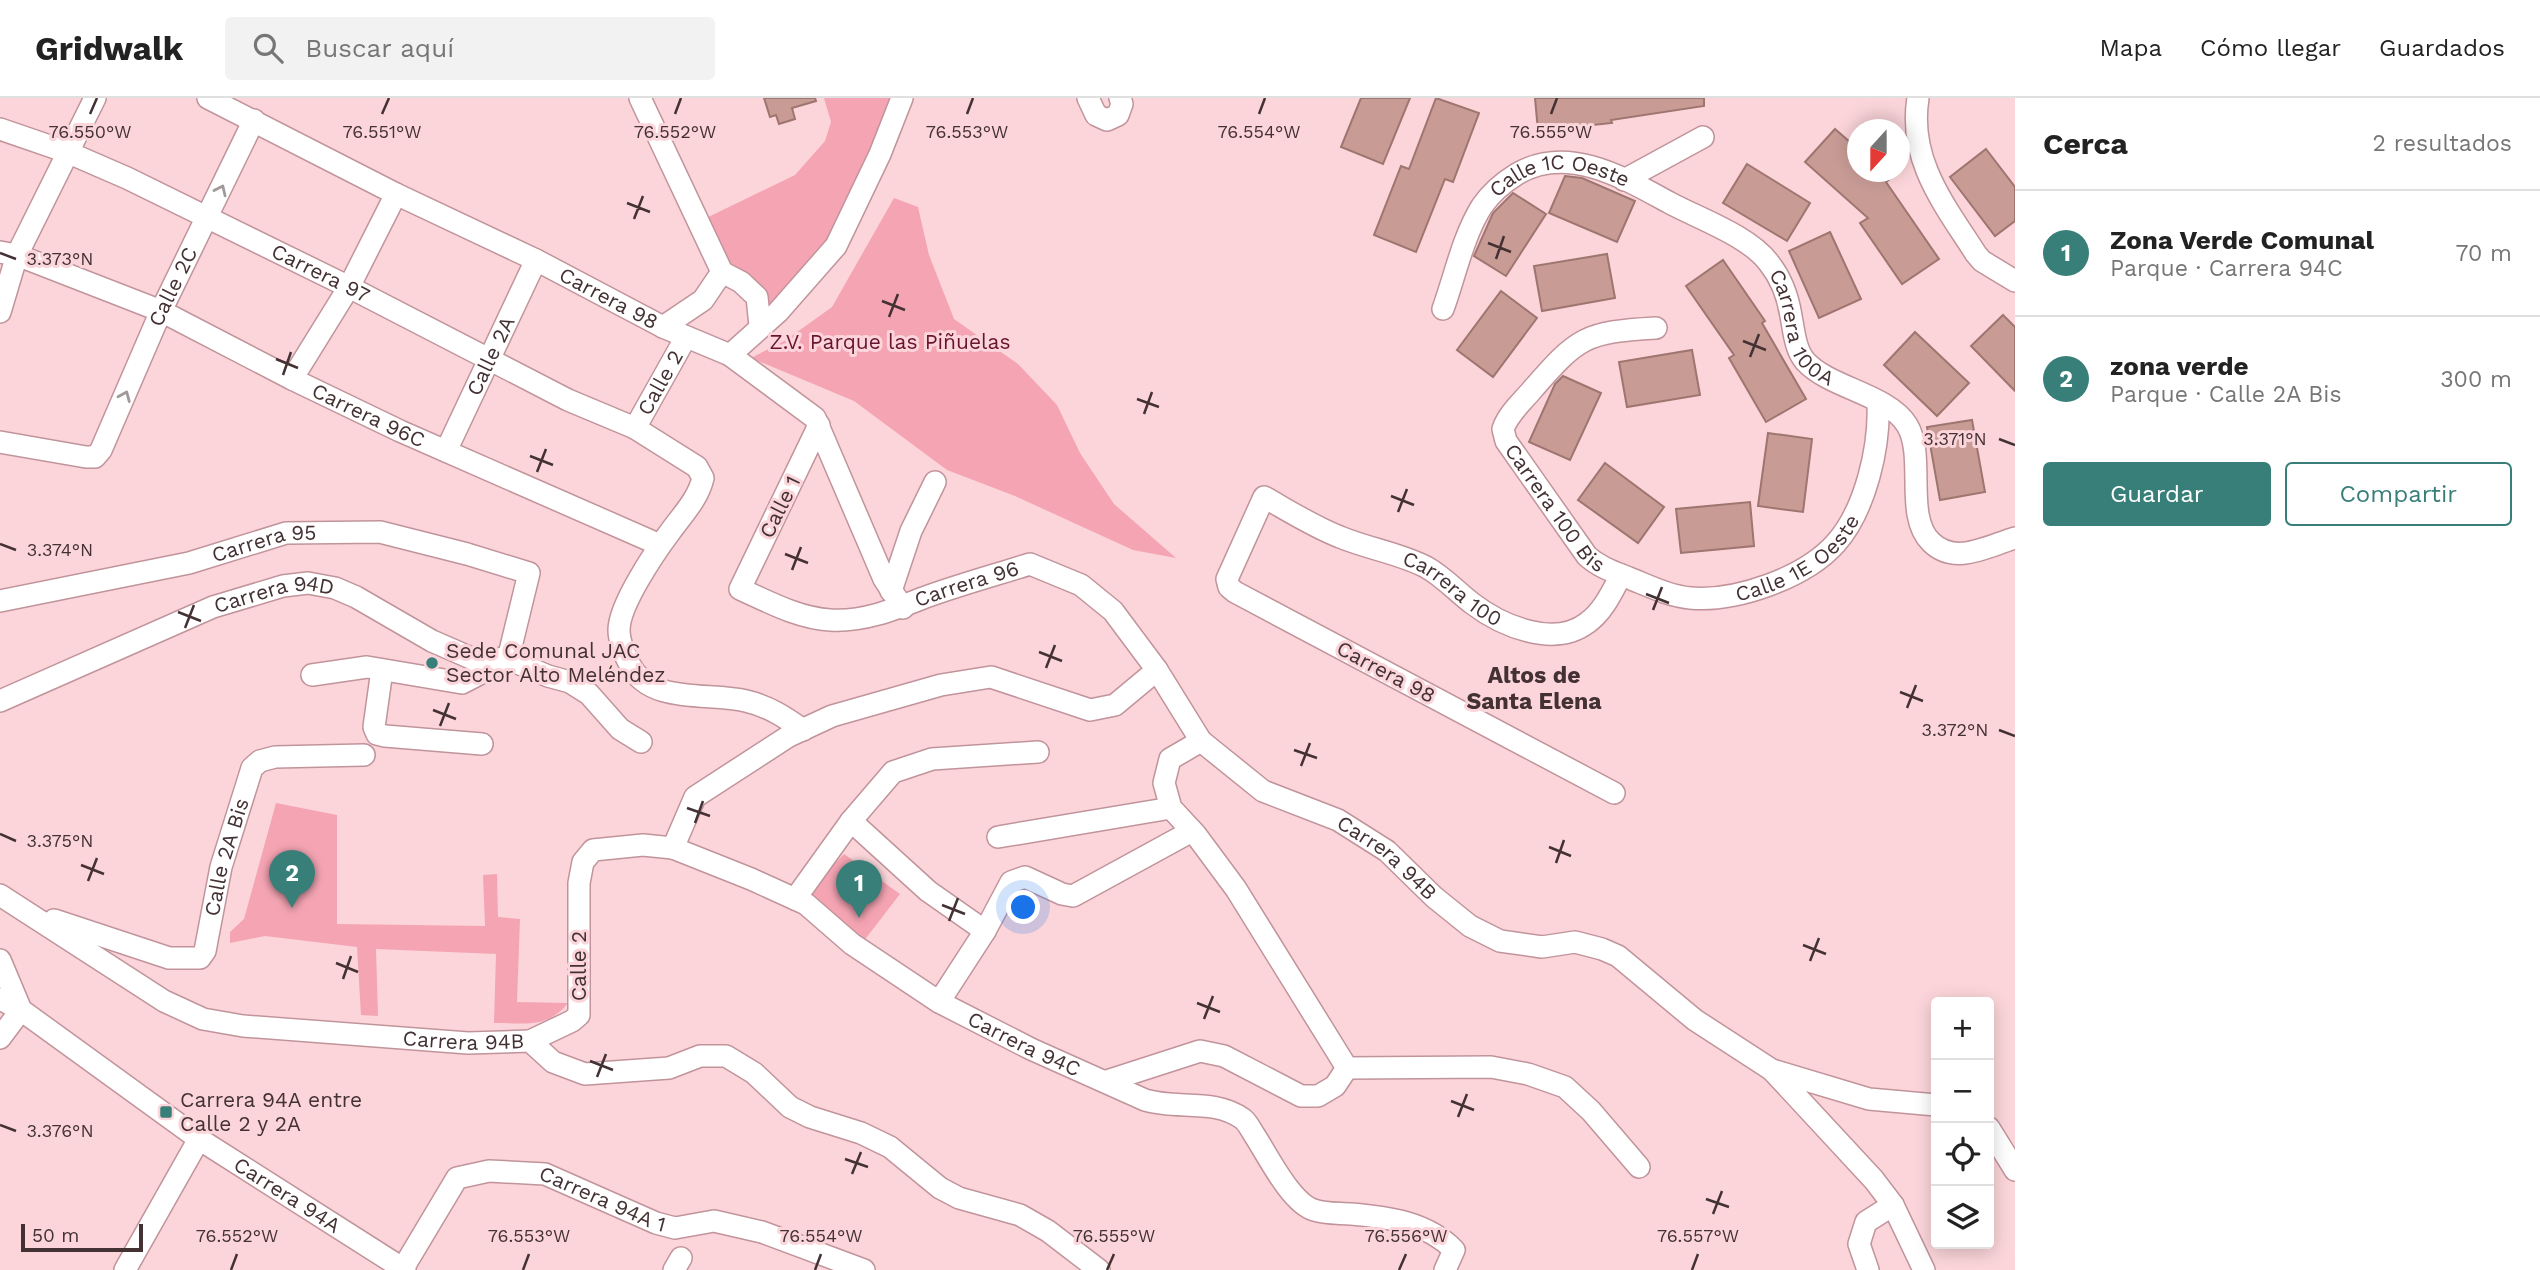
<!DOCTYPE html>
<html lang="es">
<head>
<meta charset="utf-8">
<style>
  body { margin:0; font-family:"Work Sans",sans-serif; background:#f2f2f2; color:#222 }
  .controls { position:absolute; right:21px; bottom:21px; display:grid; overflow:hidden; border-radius:7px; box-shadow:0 4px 18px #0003 }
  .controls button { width:63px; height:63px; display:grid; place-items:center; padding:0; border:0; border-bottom:2px solid #e0e0e0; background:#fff; color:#222; font:35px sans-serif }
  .compass { position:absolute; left:1847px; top:21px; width:63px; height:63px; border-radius:50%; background:#fff; box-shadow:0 4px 18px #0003; rotate:201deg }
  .scale { position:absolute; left:21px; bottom:18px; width:122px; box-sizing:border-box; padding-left:7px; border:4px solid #433134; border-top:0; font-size:19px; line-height:24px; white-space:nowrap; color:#433134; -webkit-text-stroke:5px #fbd5da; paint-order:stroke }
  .you { position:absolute; left:1024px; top:810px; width:24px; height:24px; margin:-18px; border:5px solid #fff; border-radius:50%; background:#1a73e8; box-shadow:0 0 0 10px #1a73e833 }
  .badge { display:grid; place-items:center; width:46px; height:46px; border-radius:50%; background:#387f79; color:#fff; font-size:23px; font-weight:700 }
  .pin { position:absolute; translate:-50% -58px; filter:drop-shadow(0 2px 4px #0008) }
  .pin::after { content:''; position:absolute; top:37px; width:24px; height:21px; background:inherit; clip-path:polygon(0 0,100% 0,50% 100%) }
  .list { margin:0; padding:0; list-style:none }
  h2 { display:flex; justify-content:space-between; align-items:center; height:91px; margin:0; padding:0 28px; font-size:30px }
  h2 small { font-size:23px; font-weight:400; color:#767676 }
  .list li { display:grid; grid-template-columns:46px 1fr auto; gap:21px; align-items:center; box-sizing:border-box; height:126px; padding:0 28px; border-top:2px solid #e0e0e0 }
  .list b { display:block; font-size:26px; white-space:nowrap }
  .list p { margin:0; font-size:23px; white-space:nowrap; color:#767676 }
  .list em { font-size:23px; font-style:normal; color:#767676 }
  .actions { display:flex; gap:14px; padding:21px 28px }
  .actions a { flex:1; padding:16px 0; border:2px solid #387f79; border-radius:7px; text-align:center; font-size:24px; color:#387f79 }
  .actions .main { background:#387f79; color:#fff }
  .icon { flex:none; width:38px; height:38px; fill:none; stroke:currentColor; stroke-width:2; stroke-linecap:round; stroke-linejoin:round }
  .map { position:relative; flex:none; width:2015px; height:1172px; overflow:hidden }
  header { display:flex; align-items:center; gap:42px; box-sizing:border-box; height:98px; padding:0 35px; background:#fff; border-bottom:2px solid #e0e0e0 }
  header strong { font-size:33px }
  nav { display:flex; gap:38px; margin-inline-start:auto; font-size:24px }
  .search { width:490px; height:63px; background:#f2f2f2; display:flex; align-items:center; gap:18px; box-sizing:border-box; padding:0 24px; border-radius:7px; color:#767676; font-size:26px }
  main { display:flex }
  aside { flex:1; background:#fff }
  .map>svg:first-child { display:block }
</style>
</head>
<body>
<header>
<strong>Gridwalk</strong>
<div class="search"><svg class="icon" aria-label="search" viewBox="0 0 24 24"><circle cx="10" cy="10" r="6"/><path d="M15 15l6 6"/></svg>Buscar aquí</div>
<nav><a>Mapa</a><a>Cómo llegar</a><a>Guardados</a></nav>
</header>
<main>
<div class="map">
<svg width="2015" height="1172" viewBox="0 0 2015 1172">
  <rect width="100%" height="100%" fill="#fbd5da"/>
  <g fill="#f5a4b3">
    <polygon points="824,0 897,0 834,147 761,225 758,200 723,172 700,123 795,77 825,43 831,24"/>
    <polygon points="894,100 918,109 929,157 954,221 1018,266 1057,307 1080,355 1114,406 1176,460 1133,452 1015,398 947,372 854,303 751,260 786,242 832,209"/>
    <path d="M 276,705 L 337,717 L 337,826 L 485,828 L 483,777 L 497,776 L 498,819 L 520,821 L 517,904 L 568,905 C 547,931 525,925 494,925 L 496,856 L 376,851 L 378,918 L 361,917 L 357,849 L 265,838 L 230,845 L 230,834 L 244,821 Z"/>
    <polygon points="844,756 900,796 863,844 807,794"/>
  </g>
  <g fill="#c89b95" stroke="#9f756f" stroke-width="2">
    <polygon points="764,0 815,0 816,3 792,10 795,21 779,26 776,17 770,19"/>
    <polygon points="1361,0 1410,0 1383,66 1341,49"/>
    <polygon points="1436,0 1479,15 1453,84 1445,81 1416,154 1374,137 1401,68 1409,71"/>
    <polygon points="1535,0 1704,0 1704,8 1611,22 1612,25 1538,33"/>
    <polygon points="1835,31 1858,51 1858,74 1884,74 1891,80 1886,84 1939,161 1902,186 1860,125 1868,120 1805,64"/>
    <polygon points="1986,51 2015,89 2015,123 1995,138 1950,79"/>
    <polygon points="1747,66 1810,105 1787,143 1723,105"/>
    <polygon points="1565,78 1582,80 1635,103 1617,144 1549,115"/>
    <polygon points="1513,95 1546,116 1506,178 1474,158 1493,115"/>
    <polygon points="1830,134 1861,201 1819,220 1789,153"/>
    <polygon points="1607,156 1615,200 1542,213 1534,168"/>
    <polygon points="1723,162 1765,223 1762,225 1806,301 1766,324 1729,260 1734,257 1686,188"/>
    <polygon points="1501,193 1537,220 1493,279 1457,252"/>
    <polygon points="2003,217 2015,229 2015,293 1971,248"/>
    <polygon points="1915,234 1969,285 1937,318 1884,267"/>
    <polygon points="1692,252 1700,297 1627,309 1619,264"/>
    <polygon points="1563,278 1601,295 1570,362 1529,344 1555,286"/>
    <polygon points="1972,322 1985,394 1940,402 1927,329"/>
    <polygon points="1768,335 1812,341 1803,414 1758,408"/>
    <polygon points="1605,365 1664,409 1638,445 1578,402"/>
    <polygon points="1750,404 1754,448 1681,455 1676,411"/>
  </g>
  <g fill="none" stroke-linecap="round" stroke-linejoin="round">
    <g stroke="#c1949b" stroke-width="24">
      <g id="minor">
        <path id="s1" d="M 208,0 L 396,96 L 536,162 L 663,229 L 730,257 L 815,320 L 884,481 L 903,510"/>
        <polyline points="640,0 722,174 741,184 757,199 760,228"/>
        <polyline points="1088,0 1096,17 1107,22 1118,17 1122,6 1120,0"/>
        <path d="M 1918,0 C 1908,62 1944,106 1976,156 L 1982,163 L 2015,183"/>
        <path id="s2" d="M 0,31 L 67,54 L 127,80 L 349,189 L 568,302 L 635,330 L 697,369 L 703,380 C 698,401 683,416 670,434 C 655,454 619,507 619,532 C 619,543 625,558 630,567 C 651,607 709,594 746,603 C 768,608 785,619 803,632"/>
        <polyline points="1624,82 1703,39"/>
        <path id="s3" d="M 0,154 L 17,157 L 161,213 L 292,281 L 400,333 L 660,447"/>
        <path id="s4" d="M 1443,211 C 1455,178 1463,138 1482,108 C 1491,95 1504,84 1517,76 C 1568,46 1624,80 1670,105 C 1700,121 1749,138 1769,165 C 1781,180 1788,199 1791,218 C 1794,233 1795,251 1805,263 C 1829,290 1888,296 1907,327 C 1926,358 1904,418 1931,444 C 1955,468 1988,448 2015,440"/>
        <polyline points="0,214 17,157 95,0"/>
        <polyline points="663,229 703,202 722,174"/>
        <path id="s5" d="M 1656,230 C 1585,234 1578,239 1532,292 C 1522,304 1508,316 1503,331 L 1506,343 L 1587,458 C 1599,469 1614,474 1629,480 C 1649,488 1669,498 1690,500 C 1736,504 1805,480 1836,445 C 1866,411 1880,348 1878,304"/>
        <polyline points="730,257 778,214 836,148 880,56 902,0"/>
        <polyline points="292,281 349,189 396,96"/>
        <path id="s6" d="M 819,327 L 740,491 C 769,504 798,520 830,522 C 863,524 893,512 923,500 C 958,487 995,477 1030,466 L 1081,487 L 1113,513 L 1157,572 L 1201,643 L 1263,693 L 1338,722 L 1387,753 L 1434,799 L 1470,828 L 1500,843 L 1542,849 L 1575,844 L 1602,851 L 1618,858 L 1695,922 L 1772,972 L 1869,1001 L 1936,1007"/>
        <path id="s7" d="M 635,330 L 686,239"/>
        <path id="s8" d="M 0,344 L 86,359 L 95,359 L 101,352 L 161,213 L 254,22"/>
        <path id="s9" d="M 446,353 L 536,162"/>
        <polyline points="891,493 911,433 935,384"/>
        <path id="s10" d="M 0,503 L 189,465 L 286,435 L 380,434 L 467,456 L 529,475 L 508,561"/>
        <polyline points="382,572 374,629 377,636 385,638 482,646"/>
        <polyline points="312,577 367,569 462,585 506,562"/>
        <path id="s11" d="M 0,603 L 213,509 L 283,488 L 308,485 L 335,490 L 356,499 L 432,543 L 471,560 L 508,561 L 548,578 L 570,584 L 589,596 L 620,631 L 641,644"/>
        <polyline points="1201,643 1170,661 1164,685 1171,710 1196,737 1236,791 1347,970"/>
        <path id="s12" d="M 1614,695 L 1235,494 L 1229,489 L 1227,481 L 1264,399 C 1289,413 1314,429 1340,439 C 1369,451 1399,455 1426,469 C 1444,479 1457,494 1473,506 C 1502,528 1554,550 1587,525 C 1603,514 1612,494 1621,477"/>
        <polyline points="851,723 928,793 985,833"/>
        <polyline points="998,739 1171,710"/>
        <polyline points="673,750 695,699 789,638 832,618 941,587 991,579 1090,612 1115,607 1157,572"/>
        <path id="s13" d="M 0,797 L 164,903 L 203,921 L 243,928 L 468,945 L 530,943 L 553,964 L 585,976 L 669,970 L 700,958 L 726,958 L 754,975 L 790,1009 L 810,1019 L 861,1035 L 890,1049 L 940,1090 L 959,1100 L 1020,1117 L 1048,1133 L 1099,1172"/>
        <polyline points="795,801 851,723 893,674 932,661 1038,654"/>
        <path id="s14" d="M 54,822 L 169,860 L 200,860 L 205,853 L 221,769 L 252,670 L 260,663 L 275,659 L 364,657"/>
        <polyline points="0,862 21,912 0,940"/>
        <path id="s15" d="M 0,901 L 21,912 L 199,1041 L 405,1172"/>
        <polyline points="939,904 985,833 1011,784 1025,779 1062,796 1073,798 1192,733"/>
        <path id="s16" d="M 530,943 L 572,923 L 579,917 L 579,785 L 583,764 L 593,752 L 643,747 L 673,750 L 751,781 L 806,806 L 852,846 L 939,904 L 1031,951 L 1145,1002 C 1177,1012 1214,1000 1243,1021 C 1248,1025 1251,1032 1255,1038 C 1268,1058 1291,1105 1314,1112 C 1325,1116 1339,1115 1351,1116 C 1387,1119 1427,1124 1454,1152 L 1445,1172"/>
        <polyline points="1347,970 1491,969 1528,976 1565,989 1591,1013 1639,1069"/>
        <polyline points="1772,972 1874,1082 1893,1107 1924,1172"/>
        <polyline points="1107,983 1200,953 1224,958 1301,998 1318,998 1335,988 1347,970"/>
        <polyline points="1989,1030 2015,1072"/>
        <polyline points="125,1172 199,1041"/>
        <path id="s17" d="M 402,1172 L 457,1080 L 489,1073 L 545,1076 L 656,1125 L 675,1130 L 714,1123 L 762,1134 L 864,1172"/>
        <polyline points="674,1172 681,1160"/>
        <polyline points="1868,1172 1859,1146 1866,1124 1893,1107"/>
      </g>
    </g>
    <use href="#minor" stroke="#fff" stroke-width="21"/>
  </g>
  <defs><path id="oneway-chevron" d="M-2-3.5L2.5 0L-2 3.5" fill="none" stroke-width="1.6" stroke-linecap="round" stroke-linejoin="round" transform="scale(1.75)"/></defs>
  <g stroke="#a1989a">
    <use href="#oneway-chevron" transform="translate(221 92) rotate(-65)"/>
    <use href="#oneway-chevron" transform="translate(125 298) rotate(-67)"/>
  </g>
  <path fill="none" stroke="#433134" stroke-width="2.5" d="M 90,16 L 97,0M 382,16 L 389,0M 675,16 L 681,0M 967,16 L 973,0M 1259,16 L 1265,0M 1551,16 L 1557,0M 627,105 L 650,114M 634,121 L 643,98M 1488,145 L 1511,154M 0,155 L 16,161M 1496,161 L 1504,138M 882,203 L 905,212M 889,219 L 898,196M 1743,243 L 1766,252M 1750,259 L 1759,236M 276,261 L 298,270M 283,277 L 291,254M 1137,301 L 1159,309M 1144,316 L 1152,294M 1999,341 L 2015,347M 530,358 L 553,367M 537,374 L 546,351M 1391,398 L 1414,407M 1398,414 L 1407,391M 0,446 L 16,452M 785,456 L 808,465M 792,472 L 801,449M 1646,496 L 1669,505M 1653,512 L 1662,489M 178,514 L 201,523M 185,530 L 194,507M 1039,554 L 1062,563M 1046,570 L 1055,547M 1900,594 L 1923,603M 1907,610 L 1916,587M 433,612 L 456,621M 440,628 L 449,605M 1999,632 L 2015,638M 1294,652 L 1317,660M 1301,668 L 1310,645M 687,710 L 710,718M 695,725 L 703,703M 0,736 L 16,743M 1549,749 L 1571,758M 1556,765 L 1564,742M 81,767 L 104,776M 88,783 L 97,760M 942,807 L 965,816M 949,823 L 958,800M 1803,847 L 1826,856M 1810,863 L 1819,840M 336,865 L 358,874M 343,881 L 351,858M 1197,905 L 1220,914M 1204,921 L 1213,898M 590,963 L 613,972M 597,979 L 606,956M 1451,1003 L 1474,1012M 1458,1019 L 1467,996M 0,1027 L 16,1033M 845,1061 L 868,1069M 852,1076 L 861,1054M 1706,1101 L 1729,1109M 1713,1116 L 1722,1093M 231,1172 L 237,1156M 523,1172 L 529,1156M 815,1172 L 821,1156M 1107,1172 L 1114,1156M 1399,1172 L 1406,1156M 1692,1172 L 1698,1156"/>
  <g fill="#387f79" stroke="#fbd5da" stroke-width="2.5">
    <circle cx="432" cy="565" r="7"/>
    <rect x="159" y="1007" width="14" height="14" rx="3.5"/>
  </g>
  <g text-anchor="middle" stroke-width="6" stroke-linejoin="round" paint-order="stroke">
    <g font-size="21" fill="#433134" stroke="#fbd5da">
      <text dy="7" stroke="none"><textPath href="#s4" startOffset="201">Calle 1C Oeste</textPath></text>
      <text dy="7" stroke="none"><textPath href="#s2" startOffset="352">Carrera 97</textPath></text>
      <text dy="7" stroke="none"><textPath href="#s8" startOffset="284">Calle 2C</textPath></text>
      <text dy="7" stroke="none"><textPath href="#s1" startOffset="448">Carrera 98</textPath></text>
      <text dy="7" stroke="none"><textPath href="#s4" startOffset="513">Carrera 100A</textPath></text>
      <text dy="7" stroke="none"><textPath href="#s9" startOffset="105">Calle 2A</textPath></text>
      <text dy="7" stroke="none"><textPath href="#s7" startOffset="52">Calle 2</textPath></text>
      <text dy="7" stroke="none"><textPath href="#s3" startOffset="404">Carrera 96C</textPath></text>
      <text dy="7" stroke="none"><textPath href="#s5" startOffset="290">Carrera 100 Bis</textPath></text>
      <text transform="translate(780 409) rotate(-64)" y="7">Calle 1</text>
      <text dy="7" stroke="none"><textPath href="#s10" startOffset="271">Carrera 95</textPath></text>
      <text dy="7" stroke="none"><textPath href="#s5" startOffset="579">Calle 1E Oeste</textPath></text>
      <text dy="7" stroke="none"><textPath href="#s6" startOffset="420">Carrera 96</textPath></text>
      <text dy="7" stroke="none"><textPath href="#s12" startOffset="746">Carrera 100</textPath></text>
      <text dy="7" stroke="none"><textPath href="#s11" startOffset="296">Carrera 94D</textPath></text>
      <text transform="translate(1386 574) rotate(28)" y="7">Carrera 98</text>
      <text dy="7" stroke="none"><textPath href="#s14" startOffset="257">Calle 2A Bis</textPath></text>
      <text dy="7" stroke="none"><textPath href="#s6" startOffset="962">Carrera 94B</textPath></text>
      <text transform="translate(579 868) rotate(-90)" y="7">Calle 2</text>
      <text dy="7" stroke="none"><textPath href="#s13" startOffset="500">Carrera 94B</textPath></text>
      <text dy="7" stroke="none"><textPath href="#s16" startOffset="710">Carrera 94C</textPath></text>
      <text dy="7" stroke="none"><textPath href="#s15" startOffset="348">Carrera 94A</textPath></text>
      <text dy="7" stroke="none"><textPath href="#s17" startOffset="259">Carrera 94A 1</textPath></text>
    </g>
    <g font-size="21" fill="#68142e" stroke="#fbd5da">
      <text x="890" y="251">Z.V. Parque las Piñuelas</text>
    </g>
    <g font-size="21" fill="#433134" stroke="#fbd5da" text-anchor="start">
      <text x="446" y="560">Sede Comunal JAC<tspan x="446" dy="24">Sector Alto Meléndez</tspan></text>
      <text x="180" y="1009">Carrera 94A entre<tspan x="180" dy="24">Calle 2 y 2A</tspan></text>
    </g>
    <g font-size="23" font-weight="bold" fill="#433134" stroke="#fbd5da">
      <text x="1534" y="585">Altos de<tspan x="1534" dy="26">Santa Elena</tspan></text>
    </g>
  </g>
  <g font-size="18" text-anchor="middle" fill="#433134" stroke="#fbd5da" stroke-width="6" stroke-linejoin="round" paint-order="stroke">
    <text x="90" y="40">76.550°W</text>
    <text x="675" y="40">76.552°W</text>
    <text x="967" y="40">76.553°W</text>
    <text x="1259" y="40">76.554°W</text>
    <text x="1551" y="40">76.555°W</text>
    <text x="382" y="40">76.551°W</text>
    <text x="60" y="167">3.373°N</text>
    <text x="1955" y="347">3.371°N</text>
    <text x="60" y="458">3.374°N</text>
    <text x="1955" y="638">3.372°N</text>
    <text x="60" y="749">3.375°N</text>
    <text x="60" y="1039">3.376°N</text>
    <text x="237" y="1144">76.552°W</text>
    <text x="529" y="1144">76.553°W</text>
    <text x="821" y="1144">76.554°W</text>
    <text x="1114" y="1144">76.555°W</text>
    <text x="1406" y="1144">76.556°W</text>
    <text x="1698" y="1144">76.557°W</text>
  </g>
</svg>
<div class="controls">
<button>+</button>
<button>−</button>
<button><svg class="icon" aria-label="locate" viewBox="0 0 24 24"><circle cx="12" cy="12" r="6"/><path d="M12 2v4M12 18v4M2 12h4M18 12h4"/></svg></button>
<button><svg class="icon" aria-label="layers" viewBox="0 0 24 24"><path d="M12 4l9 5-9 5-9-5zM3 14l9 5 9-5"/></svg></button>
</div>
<svg class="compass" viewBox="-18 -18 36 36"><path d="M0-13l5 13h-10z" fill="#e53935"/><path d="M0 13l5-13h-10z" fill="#767676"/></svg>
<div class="scale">50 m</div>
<div class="you"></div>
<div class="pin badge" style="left:859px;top:820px">1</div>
<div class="pin badge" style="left:292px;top:810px">2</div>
</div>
<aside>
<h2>Cerca<small>2 resultados</small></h2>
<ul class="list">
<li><span class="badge">1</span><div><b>Zona Verde Comunal</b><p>Parque · Carrera 94C</p></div><em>70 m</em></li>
<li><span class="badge">2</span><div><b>zona verde</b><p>Parque · Calle 2A Bis</p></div><em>300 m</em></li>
</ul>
<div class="actions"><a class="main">Guardar</a><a>Compartir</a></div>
</aside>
</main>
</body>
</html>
